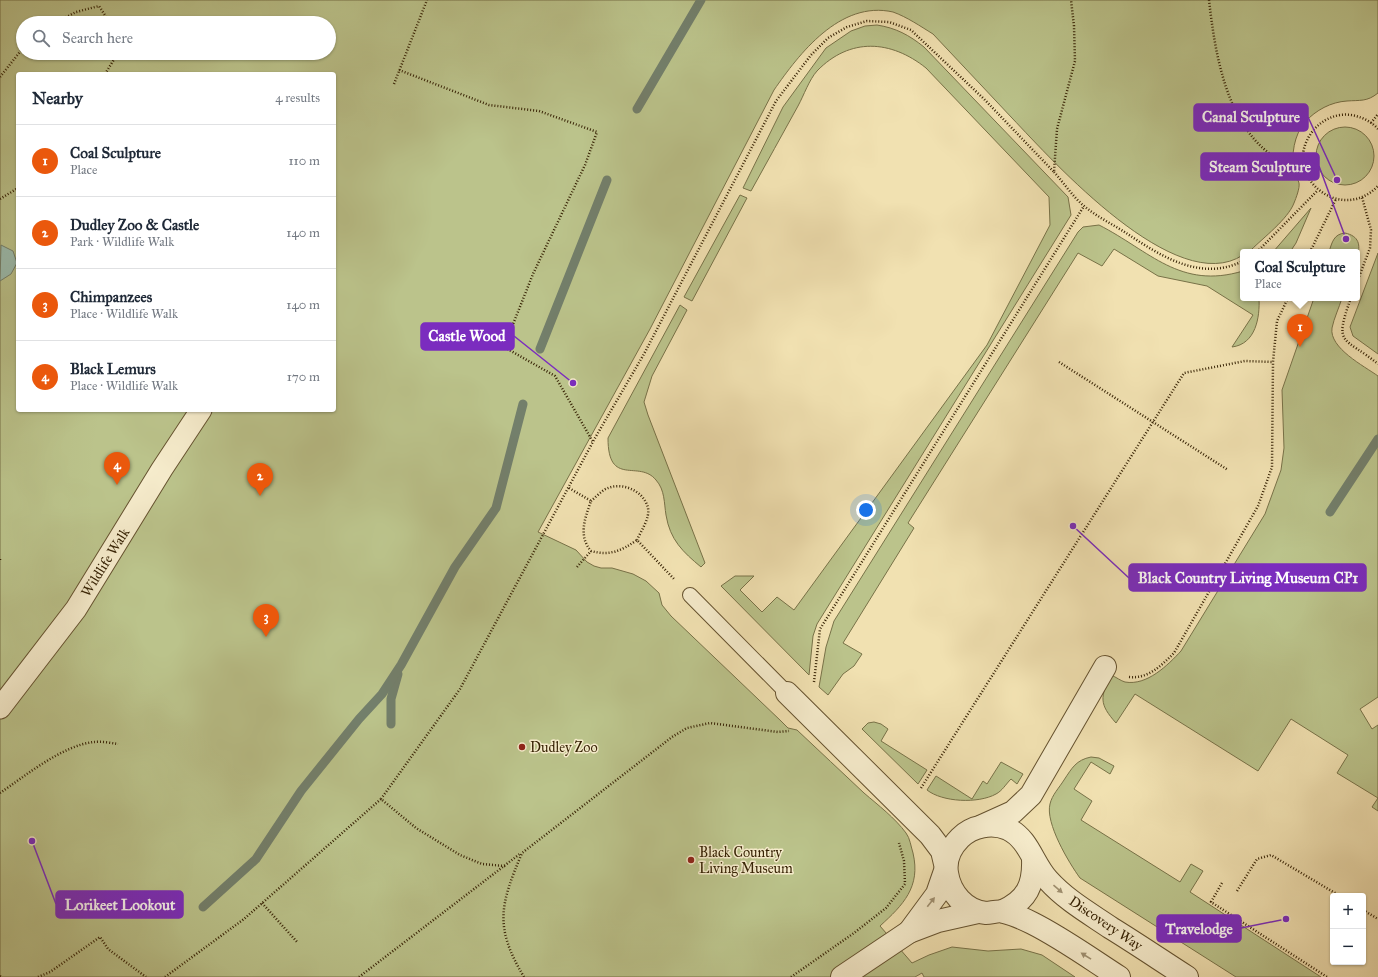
<!DOCTYPE html>
<html lang="en">
<head>
<meta charset="utf-8">
<style>
  body { margin:0; font-family:"IM FELL Great Primer",serif; background:#f2f2f3; color:#1f2937 }
  .controls { position:absolute; right:12px; bottom:12px; display:grid; overflow:hidden; border-radius:4px; box-shadow:0 1px 3px #0004 }
  .controls button { width:36px; height:36px; display:grid; place-items:center; padding:0; border:0; border-bottom:1px solid #e0e1e3; background:#fff; color:#1f2937; font:20px sans-serif }
  .you { position:absolute; left:866px; top:510px; width:14px; height:14px; margin:-10px; border:3px solid #fff; border-radius:50%; background:#1a73e8; box-shadow:0 0 0 6px #1a73e833 }
  .badge { display:grid; place-items:center; width:26px; height:26px; border-radius:50%; background:#ea580c; color:#fff; font-size:13px; font-weight:700 }
  .pin { position:absolute; translate:-50% -33px; filter:drop-shadow(0 1px 2px #0008) }
  .pin::after { content:''; position:absolute; top:21px; width:14px; height:12px; background:inherit; clip-path:polygon(0 0,100% 0,50% 100%) }
  .popup { position:absolute; left:1240px; top:249px; width:120px; height:52px; box-sizing:border-box; display:grid; place-content:center; border-radius:4px; background:#fff; filter:drop-shadow(0 1px 3px #0005); font-size:13px; white-space:nowrap; color:#747a83 }
  .popup b { font-size:15px; color:#1f2937 }
  .popup::after { content:''; position:absolute; left:50%; top:100%; margin-left:-8px; border:8px solid transparent; border-top-color:#fff }
  .list { margin:0; padding:0; list-style:none }
  h2 { display:flex; justify-content:space-between; align-items:center; height:52px; margin:0; padding:0 16px; font-size:17px }
  h2 small { font-size:13px; font-weight:400; color:#747a83 }
  .list li { display:grid; grid-template-columns:26px 1fr auto; gap:12px; align-items:center; box-sizing:border-box; height:72px; padding:0 16px; border-top:1px solid #e0e1e3 }
  .list b { display:block; font-size:15px; white-space:nowrap }
  .list p { margin:0; font-size:13px; white-space:nowrap; color:#747a83 }
  .list em { font-size:13px; font-style:normal; color:#747a83 }
  .icon { flex:none; width:22px; height:22px; fill:none; stroke:currentColor; stroke-width:2; stroke-linecap:round; stroke-linejoin:round }
  .map { position:relative; flex:none; width:1378px; height:977px; overflow:hidden }
  .search { position:absolute; background:#fff; box-shadow:0 1px 3px #0004; left:16px; top:16px; width:320px; height:44px; display:flex; align-items:center; gap:10px; box-sizing:border-box; padding:0 14px; border-radius:22px; color:#747a83; font-size:15px }
  .panel { position:absolute; background:#fff; box-shadow:0 1px 3px #0004; left:16px; top:72px; width:320px; height:340px; border-radius:4px }
  .map>svg:first-child { display:block }
</style>
</head>
<body>
<div class="map">
<svg width="1378" height="977" viewBox="0 0 1378 977">
  <rect width="100%" height="100%" fill="#f1e1b1"/>
  <filter id="stains"><feTurbulence type="fractalNoise" baseFrequency=".005" numOctaves="4"/><feColorMatrix values="0 0 0 0 .2 0 0 0 0 .09 0 0 0 0 .02 0 0 0 .5 -.17"/></filter>
  <radialGradient id="worn" r=".72"><stop offset=".6" stop-color="#630" stop-opacity="0"/><stop offset="1" stop-color="#630" stop-opacity=".3"/></radialGradient>
  <g fill="#bbc38b" stroke="#787248" fill-rule="evenodd">
    <path d="M 0,0 L 1378,0 L 1378,93 C 1367,102 1360,100 1347,101 C 1331,102 1316,110 1305,122 C 1294,135 1291,155 1294,171 C 1295,175 1298,179 1299,183 C 1300,188 1296,198 1294,203 C 1288,219 1263,238 1251,250 L 1243,252 L 1243,255 C 1176,299 1053,161 1012,118 C 986,90 959,62 933,34 C 920,26 907,17 893,12 C 840,0 799,54 774,90 L 650,329 L 538,532 L 576,550 L 587,562 L 594,566 L 601,568 L 612,568 L 633,574 L 646,581 L 659,593 L 662,605 L 671,616 L 781,721 L 788,728 L 797,730 C 819,751 842,772 864,793 C 878,805 895,818 906,833 C 910,838 911,847 913,853 C 921,887 903,905 880,926 L 912,963 L 929,955 L 952,947 L 988,951 L 1021,949 L 1042,955 L 1075,977 L 924,977 L 922,973 L 915,977 L 0,977 ZM 23,23 L 329,23 L 329,53 L 23,53 ZM 18,74 L 334,74 L 334,410 L 18,410 Z"/>
    <path d="M 877,25 C 896,28 909,35 924,47 L 1068,197 L 1071,215 L 817,624 L 813,636 L 809,675 L 721,586 L 735,576 L 754,576 L 740,590 L 762,612 L 777,597 L 794,610 L 987,345 L 1050,225 L 1049,197 L 926,68 C 891,40 850,37 817,71 C 809,80 804,95 798,106 C 782,134 767,163 751,191 L 743,188 L 783,107 L 826,48 L 851,31 L 865,26 Z"/>
    <circle cx="1345" cy="156" r="29"/>
    <polygon points="740,195 747,198 692,301 684,297"/>
    <polygon points="1311,208 1296,243 1290,252 1273,252"/>
    <path d="M 1099,225 C 1150,251 1180,290 1243,271 L 1243,298 L 1259,298 C 1260,317 1256,344 1232,347 L 1253,315 L 1207,286 L 1158,276 L 1114,249 L 1102,266 L 1078,253 L 908,523 L 914,528 L 843,643 L 862,654 L 854,666 L 843,674 L 828,695 L 819,687 L 826,647 L 834,621 L 1078,232 L 1083,227 Z"/>
    <path d="M 1345,233 C 1359,236 1361,245 1357,257 L 1357,252 L 1329,252 C 1332,242 1334,234 1345,233 Z"/>
    <polygon points="1378,253 1378,354 1353,336 1350,327"/>
    <path d="M 1314,298 L 1342,298 C 1339,308 1334,318 1332,328 C 1329,348 1364,366 1378,376 L 1378,697 L 1360,709 L 1372,729 L 1378,725 L 1378,811 L 1372,807 L 1378,798 L 1337,773 L 1348,755 L 1291,719 L 1258,771 L 1135,694 L 1116,723 C 1099,704 1100,697 1111,675 C 1116,677 1121,681 1125,682 C 1147,686 1168,665 1181,651 L 1265,514 L 1281,470 L 1284,448 L 1282,390 Z"/>
    <path d="M 680,305 L 687,310 L 652,376 L 644,402 L 648,415 L 705,563 L 701,567 C 683,552 670,540 666,515 C 664,503 665,490 656,480 C 639,459 608,488 608,438 Z"/>
    <polygon points="874,722 881,724 888,729 881,741 927,770 918,784 862,729 868,723"/>
    <path d="M 1091,757 L 1099,758 L 1114,766 L 1110,774 L 1091,762 L 1074,789 L 1092,801 L 1081,820 L 1180,882 L 1191,864 L 1203,871 L 1190,892 L 1321,977 L 1236,977 L 1080,878 C 1069,863 1045,823 1050,804 C 1052,795 1059,788 1064,780 C 1072,768 1076,760 1091,757 Z"/>
    <path d="M 1001,762 L 1023,774 L 1017,784 L 1011,779 C 1006,784 1002,791 996,794 C 978,804 942,802 927,790 L 936,776 L 972,799 L 983,781 L 987,784 Z"/>
  </g>
  <polygon fill="#9bbdaf" stroke="#737f6b" points="1,245 13,251 17,263 11,274 0,281"/>
  <g fill="none" stroke-linecap="round" stroke-linejoin="round">
    <g stroke="#737f6b" stroke-width="9">
      <polyline points="637,109 701,0"/>
      <polyline points="540,349 607,180"/>
      <polyline points="1330,512 1378,439"/>
      <polyline points="391,724 391,699 398,674"/>
      <polyline points="203,907 256,859 301,791 359,719 382,694 401,665 455,567 496,508 523,404"/>
    </g>
    <g stroke="#65522f" stroke-width="16">
      <polyline id="service" points="690,595 787,693"/>
    </g>
    <g stroke="#65522f" stroke-width="23">
      <polyline id="pedestrian" points="0,708 76,609 162,469 201,410"/>
    </g>
    <g stroke="#65522f" stroke-width="24">
      <g id="minor">
        <polyline points="787,693 930,835 942,851 946,868"/>
        <polyline points="982,826 1013,812 1031,795 1105,667"/>
        <path d="M 1003,911 C 1027,900 1034,885 1033,859"/>
        <polyline points="909,932 937,894 946,868"/>
        <polyline points="842,977 909,932 938,921 978,912"/>
        <path d="M 1119,977 C 1091,959 1062,938 1032,923 C 1024,919 1013,914 1004,912 C 998,910 992,913 986,913 C 965,911 950,893 947,873 C 945,860 951,847 960,838 C 972,826 992,822 1008,829 C 1029,839 1033,864 1048,880 C 1066,900 1089,913 1111,928 C 1137,944 1162,961 1187,977"/>
      </g>
    </g>
    <g stroke="#362204" stroke-width="2.5" stroke-dasharray="1 2" stroke-linecap="butt">
      <path d="M 1209,0 C 1215,53 1226,124 1273,156 C 1280,160 1295,159 1303,160"/>
      <polyline points="55,23 76,12 99,6 110,23"/>
      <polyline points="399,70 489,105 539,111 597,132 585,165 533,274 504,347 555,376 593,442"/>
      <polyline points="105,74 118,53"/>
      <polyline points="0,77 23,48"/>
      <polyline points="394,84 427,0"/>
      <polyline points="1371,123 1378,114"/>
      <path d="M 1378,129 C 1369,119 1354,113 1340,115 C 1328,117 1319,123 1312,132 C 1280,175 1340,225 1378,186"/>
      <path d="M 1054,172 C 1064,183 1073,197 1084,206 C 1096,216 1110,223 1123,231 C 1158,254 1199,283 1243,261"/>
      <polyline points="0,199 18,188"/>
      <polyline points="1257,252 1318,190"/>
      <polyline points="1310,252 1336,199"/>
      <polyline points="1357,282 1370,248 1371,230 1362,197"/>
      <path d="M 1351,298 C 1333,347 1344,336 1378,364"/>
      <polyline points="1059,362 1228,470"/>
      <path d="M 569,488 L 591,501 C 585,518 578,536 591,551 C 610,556 621,551 637,540 L 675,580"/>
      <path d="M 591,501 C 596,497 602,490 608,488 C 623,482 644,491 648,508 C 650,518 641,531 637,540"/>
      <polyline points="0,559 0,562"/>
      <polyline points="577,567 591,551"/>
      <path d="M 1129,677 C 1148,679 1161,666 1174,653 L 1258,506 L 1272,467 L 1273,362 L 1277,321 L 1288,298"/>
      <polyline points="814,682 820,629 1084,206"/>
      <polyline points="921,788 1184,373 1245,361 1273,362"/>
      <path d="M 0,793 C 25,776 63,745 94,742 C 101,741 111,743 118,744"/>
      <polyline points="381,799 460,689 595,438 644,354 776,101 811,55 828,38 847,27 867,21 889,22 911,30 984,99 1054,172 1057,129 1075,61 1074,26 1071,0"/>
      <polyline points="1222,883 1211,902 1327,977"/>
      <polyline points="1237,891 1257,859 1271,855 1340,896"/>
      <polyline points="262,903 298,943"/>
      <polyline points="1363,910 1378,919"/>
      <polyline points="0,976 2,977"/>
      <polyline points="38,977 50,972 100,937 108,949 146,977"/>
      <polyline points="165,977 244,919 381,799 416,828 460,855 482,864 505,866"/>
      <polyline points="359,977 521,853"/>
      <path d="M 524,977 C 494,927 500,905 522,853 L 672,737 L 687,728 L 710,723 L 778,732 L 789,731"/>
      <polyline points="791,977 854,933 886,908 905,884 904,861 899,843"/>
    </g>
    <use href="#service" stroke="#f6eccc" stroke-width="14"/>
    <use href="#pedestrian" stroke="#f6eccc" stroke-width="21"/>
    <use href="#minor" stroke="#f6eccc" stroke-width="22"/>
  </g>
  <defs><path id="oneway-solid" d="M-6-.8H1V-3.2L6.5 0L1 3.2V.8H-6Z"/></defs>
  <g fill="#a09172">
    <use href="#oneway-solid" transform="translate(1058 889) rotate(41)"/>
    <use href="#oneway-solid" transform="translate(931 902) rotate(-52)"/>
    <use href="#oneway-solid" transform="translate(1086 956) rotate(-148)"/>
  </g>
  <g fill="#8f2418" stroke="#f6eccc" stroke-width="1.5">
    <circle cx="522" cy="747" r="4"/>
    <circle cx="691" cy="860" r="4"/>
  </g>
  <g text-anchor="middle" stroke-width="3" stroke-linejoin="round" paint-order="stroke">
    <g font-size="14" fill="#362204" stroke="#f6eccc">
      <text transform="translate(105 562) rotate(-58)" y="5">Wildlife Walk</text>
      <text transform="translate(1106 923) rotate(34)" y="5">Discovery Way</text>
    </g>
    <g font-size="14" fill="#362204" stroke="#f6eccc" text-anchor="start">
      <text x="530" y="752">Dudley Zoo</text>
      <text x="699" y="857">Black Country<tspan x="699" dy="16">Living Museum</tspan></text>
    </g>
  </g>
  <path fill="none" stroke="#7b2cbf" stroke-width="1.5" d="M1337 180L1308 117M1346 239L1319 166M573 383L514 336M1073 526L1129 578M32 841L56 904M1286 919L1241 928"/>
  <g fill="#7b2cbf" stroke="#f6eccc" stroke-width="1.5">
    <circle cx="1337" cy="180" r="4"/>
    <circle cx="1346" cy="239" r="4"/>
    <circle cx="573" cy="383" r="4"/>
    <circle cx="1073" cy="526" r="4"/>
    <circle cx="32" cy="841" r="4"/>
    <circle cx="1286" cy="919" r="4"/>
  </g>
  <g fill="#7b2cbf" stroke="#7b2cbf" stroke-width="1.5">
    <rect x="1194" y="104" width="114" height="27" rx="4"/>
    <rect x="1201" y="153" width="118" height="27" rx="4"/>
    <rect x="421" y="323" width="93" height="27" rx="4"/>
    <rect x="1129" y="564" width="237" height="27" rx="4"/>
    <rect x="56" y="891" width="127" height="27" rx="4"/>
    <rect x="1157" y="915" width="84" height="27" rx="4"/>
  </g>
  <g font-size="15" text-anchor="middle" font-weight="bold" fill="#fff">
    <text x="1251" y="122">Canal Sculpture</text>
    <text x="1260" y="172">Steam Sculpture</text>
    <text x="467" y="341">Castle Wood</text>
    <text x="1248" y="583">Black Country Living Museum CP1</text>
    <text x="120" y="910">Lorikeet Lookout</text>
    <text x="1199" y="934">Travelodge</text>
  </g>
  <rect width="100%" height="100%" filter="url(#stains)"/>
  <rect width="100%" height="100%" fill="url(#worn)"/>
</svg>
<div class="controls">
<button>+</button>
<button>−</button>
</div>
<div class="you"></div>
<div class="pin badge" style="left:1300px;top:347px">1</div>
<div class="popup"><b>Coal Sculpture</b>Place</div>
<div class="pin badge" style="left:260px;top:496px">2</div>
<div class="pin badge" style="left:266px;top:637px">3</div>
<div class="pin badge" style="left:117px;top:485px">4</div>
<div class="search"><svg class="icon" aria-label="search" viewBox="0 0 24 24"><circle cx="10" cy="10" r="6"/><path d="M15 15l6 6"/></svg>Search here</div>
<section class="panel">
<h2>Nearby<small>4 results</small></h2>
<ul class="list">
<li><span class="badge">1</span><div><b>Coal Sculpture</b><p>Place</p></div><em>110 m</em></li>
<li><span class="badge">2</span><div><b>Dudley Zoo &amp; Castle</b><p>Park · Wildlife Walk</p></div><em>140 m</em></li>
<li><span class="badge">3</span><div><b>Chimpanzees</b><p>Place · Wildlife Walk</p></div><em>140 m</em></li>
<li><span class="badge">4</span><div><b>Black Lemurs</b><p>Place · Wildlife Walk</p></div><em>170 m</em></li>
</ul>
</section>
</div>
</body>
</html>
